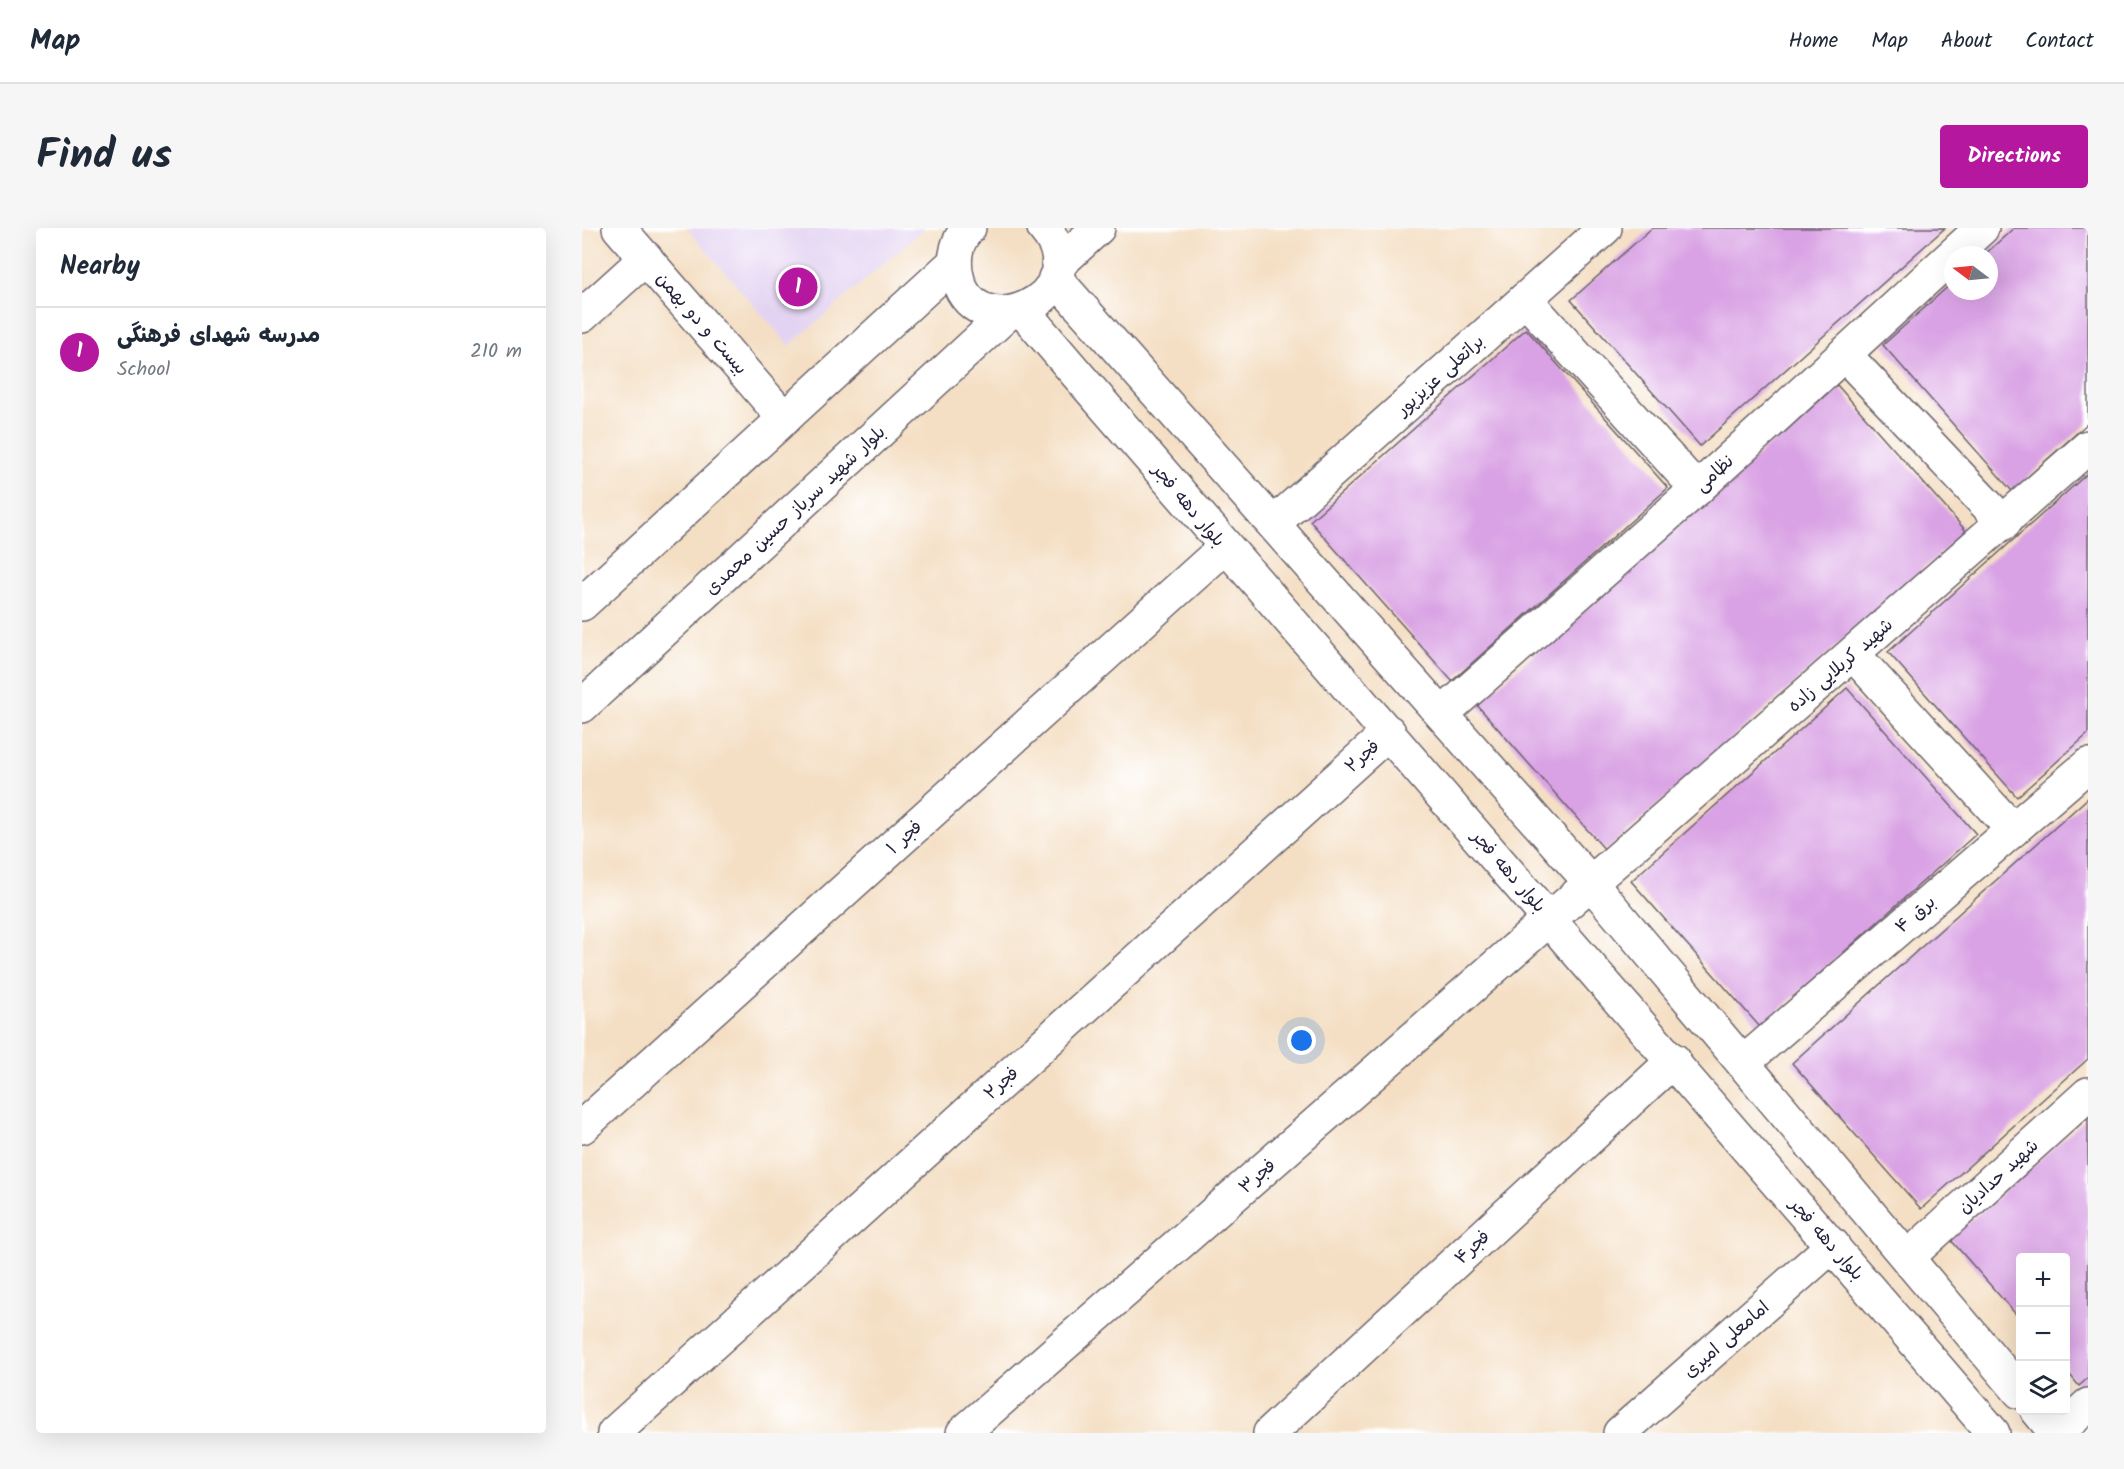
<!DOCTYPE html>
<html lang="en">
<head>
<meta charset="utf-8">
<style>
  body { margin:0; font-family:Kalam,"Playpen Sans Arabic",sans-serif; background:#f6f6f7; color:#1f2937 }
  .controls { position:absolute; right:18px; bottom:18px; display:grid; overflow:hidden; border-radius:6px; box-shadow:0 6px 24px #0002 }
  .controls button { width:54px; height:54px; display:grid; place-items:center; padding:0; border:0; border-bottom:2px solid #e0e1e3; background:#fff; color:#1f2937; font:30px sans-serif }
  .compass { position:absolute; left:1362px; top:18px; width:54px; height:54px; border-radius:50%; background:#fff; box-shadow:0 6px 24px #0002; rotate:286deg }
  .you { position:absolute; left:720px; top:813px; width:21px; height:21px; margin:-15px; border:4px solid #fff; border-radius:50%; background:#1a73e8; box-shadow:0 0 0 9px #1a73e833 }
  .badge { display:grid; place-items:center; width:39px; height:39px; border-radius:50%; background:#b5179e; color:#fff; font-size:20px; font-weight:700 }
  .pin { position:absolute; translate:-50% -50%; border:3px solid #fff; box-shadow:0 2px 6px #0006 }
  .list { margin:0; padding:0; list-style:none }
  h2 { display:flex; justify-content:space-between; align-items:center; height:78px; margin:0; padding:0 24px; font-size:26px }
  h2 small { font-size:20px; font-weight:400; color:#747a83 }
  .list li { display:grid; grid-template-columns:39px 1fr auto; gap:18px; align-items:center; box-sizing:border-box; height:90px; padding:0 24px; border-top:2px solid #e0e1e3 }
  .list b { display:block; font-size:22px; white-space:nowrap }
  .list p { margin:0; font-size:20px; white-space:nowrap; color:#747a83 }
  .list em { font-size:20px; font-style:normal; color:#747a83 }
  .icon { flex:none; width:33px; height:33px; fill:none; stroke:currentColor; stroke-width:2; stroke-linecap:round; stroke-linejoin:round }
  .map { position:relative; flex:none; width:1506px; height:1205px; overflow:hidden; border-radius:6px }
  header { display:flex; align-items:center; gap:36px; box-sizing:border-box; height:84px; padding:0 30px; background:#fff; border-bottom:2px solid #e0e1e3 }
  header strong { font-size:28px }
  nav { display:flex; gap:33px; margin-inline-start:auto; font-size:21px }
  .intro { display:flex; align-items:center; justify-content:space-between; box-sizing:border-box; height:144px; padding:0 36px }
  h1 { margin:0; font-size:42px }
  .button { padding:15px 27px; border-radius:6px; background:#b5179e; color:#fff; font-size:21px; font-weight:700 }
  main { display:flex; gap:36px; padding:0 36px }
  aside { flex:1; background:#fff; border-radius:6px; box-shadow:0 6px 24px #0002 }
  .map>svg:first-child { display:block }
</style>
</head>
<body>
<header>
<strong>Map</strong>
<nav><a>Home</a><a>Map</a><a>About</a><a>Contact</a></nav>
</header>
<div class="intro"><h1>Find us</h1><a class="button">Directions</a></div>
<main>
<aside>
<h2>Nearby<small></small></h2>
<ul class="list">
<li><span class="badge">1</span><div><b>مدرسه شهدای فرهنگی</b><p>School</p></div><em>210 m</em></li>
</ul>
</aside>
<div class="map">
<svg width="1506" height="1205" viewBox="0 0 1506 1205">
  <rect width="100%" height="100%" fill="#fff"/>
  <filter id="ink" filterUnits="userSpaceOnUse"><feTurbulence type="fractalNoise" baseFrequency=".0167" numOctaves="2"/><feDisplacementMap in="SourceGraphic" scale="12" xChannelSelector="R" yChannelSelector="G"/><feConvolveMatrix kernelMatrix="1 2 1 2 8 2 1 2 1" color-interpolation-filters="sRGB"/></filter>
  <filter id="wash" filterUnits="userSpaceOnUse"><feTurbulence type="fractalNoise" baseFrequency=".008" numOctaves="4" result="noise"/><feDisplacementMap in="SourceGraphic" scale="24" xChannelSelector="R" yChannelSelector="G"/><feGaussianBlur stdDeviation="1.35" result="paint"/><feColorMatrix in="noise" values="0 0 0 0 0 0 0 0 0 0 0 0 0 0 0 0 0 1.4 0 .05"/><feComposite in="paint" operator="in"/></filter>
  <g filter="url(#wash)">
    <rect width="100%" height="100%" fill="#f4dfc4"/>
    <polygon fill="#e3d3f2" points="105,0 343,0 207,118"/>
    <g id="blocks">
      <g fill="#d9a2e4">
        <polygon points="1070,0 1363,0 1118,218 989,72"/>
        <polygon points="1432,0 1506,0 1506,195 1430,263 1301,117 1371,54 1371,63 1407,63 1407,27 1402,27"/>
        <polygon points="944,101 1086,260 870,453 728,293"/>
        <polygon points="1255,157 1384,303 1024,623 895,477"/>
        <polygon points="1506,245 1506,506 1435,569 1306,424"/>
        <polygon points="1265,460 1394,606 1178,799 1049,653"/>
        <polygon points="1506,570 1506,831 1339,981 1210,835"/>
        <polygon points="1506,889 1506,1150 1497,1158 1484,1142 1484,1029 1438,1030 1438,1091 1368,1011"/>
      </g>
    </g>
  </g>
  <g filter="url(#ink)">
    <use href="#blocks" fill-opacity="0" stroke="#6c646b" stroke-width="1.5"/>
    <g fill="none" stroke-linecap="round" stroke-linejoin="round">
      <g stroke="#6c646b" stroke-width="36">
        <g id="street">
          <polyline points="37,0 202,190"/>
          <polyline points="943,71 1115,261"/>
          <polyline points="0,88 64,30"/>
          <polyline points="1262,126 1422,295"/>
          <polyline points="692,295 1023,0"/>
          <polyline points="1271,426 1431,602"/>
          <polyline points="860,486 1115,261 1400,0"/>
          <polyline points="1161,835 1506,537"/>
          <polyline points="0,899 643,319"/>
          <polyline points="1325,1030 1506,866"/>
          <polyline points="32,1205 807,504"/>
          <polyline points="381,1205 1506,219"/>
          <polyline points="688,1205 1092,832"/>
          <polyline points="1038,1205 1251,1017"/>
          <polyline points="1475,1205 1506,1177"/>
        </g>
      </g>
      <g stroke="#6c646b" stroke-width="36">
        <g id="secondary">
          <path d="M 387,0 C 375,11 372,28 374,43 C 387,128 521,68 462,0"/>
          <polyline points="476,37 516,0"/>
          <polyline points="473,50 1009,655 1438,1164"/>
          <path d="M 441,83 C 762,459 1090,829 1411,1205"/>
          <polyline points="0,376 373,34"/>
          <polyline points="0,478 425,86"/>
          <polyline points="1455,1182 1474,1205"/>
        </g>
      </g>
      <use href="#street" stroke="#fff" stroke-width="33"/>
      <use href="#secondary" stroke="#fff" stroke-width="33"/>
    </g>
  </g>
  <g text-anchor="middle" stroke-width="5" stroke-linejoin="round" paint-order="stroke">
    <g font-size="18" fill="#22223b" stroke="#fff">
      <text transform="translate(120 95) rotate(49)" y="6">بیست و دو بهمن</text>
      <text transform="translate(858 147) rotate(-42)" y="6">براتعلی عزیزپور</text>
      <text transform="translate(1132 245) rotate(-42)" y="6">نظامی</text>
      <text transform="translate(607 277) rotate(50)" y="6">بلوار دهه فجر</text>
      <text transform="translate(213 282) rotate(-43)" y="6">بلوار شهید سرباز حسین محمدی</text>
      <text transform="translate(1258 437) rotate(-41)" y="6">شهید کربلایی زاده</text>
      <text transform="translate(780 528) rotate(-42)" y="6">فجر۲</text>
      <text transform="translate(322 609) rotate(-42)" y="6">فجر ۱</text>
      <text transform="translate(927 643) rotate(49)" y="6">بلوار دهه فجر</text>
      <text transform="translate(1333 686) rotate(-41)" y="6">برق ۴</text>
      <text transform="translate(419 855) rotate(-42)" y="6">فجر۲</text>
      <text transform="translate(675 948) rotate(-41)" y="6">فجر۳</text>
      <text transform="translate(1416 948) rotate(-42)" y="6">شهید حدادیان</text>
      <text transform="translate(1245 1011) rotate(49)" y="6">بلوار دهه فجر</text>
      <text transform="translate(890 1019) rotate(-43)" y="6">فجر۴</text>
      <text transform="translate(1144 1111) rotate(-41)" y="6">امامعلی امیری</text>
    </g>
  </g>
</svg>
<div class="controls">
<button>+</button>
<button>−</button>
<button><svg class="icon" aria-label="layers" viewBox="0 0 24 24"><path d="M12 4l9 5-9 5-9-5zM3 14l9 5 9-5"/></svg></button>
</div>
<svg class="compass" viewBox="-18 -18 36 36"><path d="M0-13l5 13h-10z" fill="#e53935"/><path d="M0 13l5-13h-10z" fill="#747a83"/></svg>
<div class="you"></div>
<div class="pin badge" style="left:216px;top:59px">1</div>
</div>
</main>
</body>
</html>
